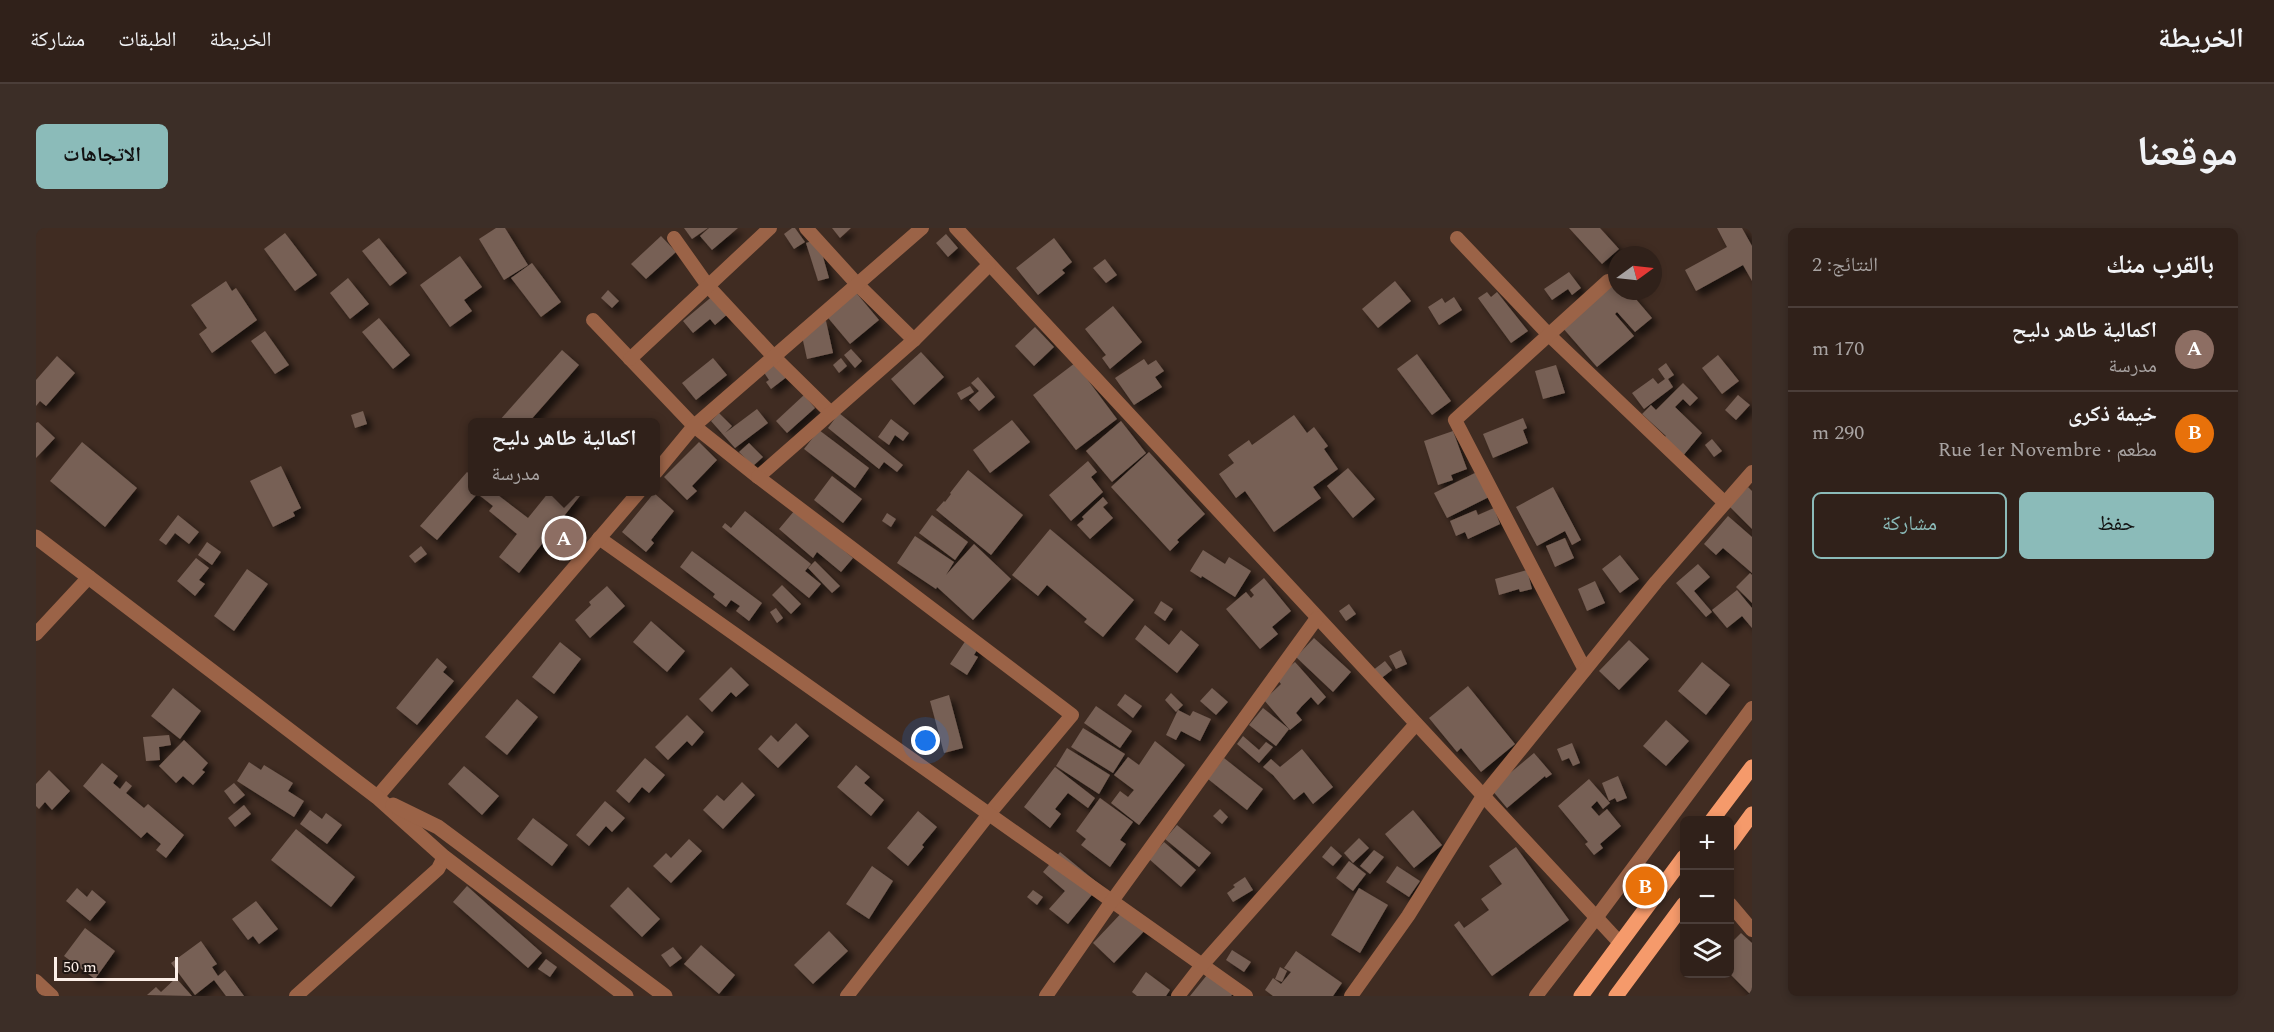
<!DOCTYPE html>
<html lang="ar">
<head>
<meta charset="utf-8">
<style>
  body { margin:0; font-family:Spectral,"Noto Naskh Arabic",serif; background:#3c2e27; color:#f1f3f6; direction:rtl }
  .controls { position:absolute; right:18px; bottom:18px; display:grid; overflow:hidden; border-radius:9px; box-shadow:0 3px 9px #0003 }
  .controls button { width:54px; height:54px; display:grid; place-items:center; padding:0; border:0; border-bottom:2px solid #4b3e39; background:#30211a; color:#f1f3f6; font:30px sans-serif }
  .compass { position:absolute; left:1572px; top:18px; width:54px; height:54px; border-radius:50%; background:#30211a; box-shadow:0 3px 9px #0003; rotate:75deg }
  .scale { position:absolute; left:18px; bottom:15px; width:124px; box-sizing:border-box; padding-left:6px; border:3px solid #fcefe8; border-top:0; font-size:16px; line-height:21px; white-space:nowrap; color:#fcefe8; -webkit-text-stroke:4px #201713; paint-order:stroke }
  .you { position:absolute; left:890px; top:513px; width:21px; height:21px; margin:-15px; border:4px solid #fff; border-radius:50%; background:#1a73e8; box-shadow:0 0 0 9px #1a73e833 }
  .badge { display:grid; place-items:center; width:39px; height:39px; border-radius:50%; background:#8bbbb9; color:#fff; font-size:20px; font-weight:700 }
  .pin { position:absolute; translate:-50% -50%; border:3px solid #fff; box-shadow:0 2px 6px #0006 }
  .popup { position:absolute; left:432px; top:190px; width:192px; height:78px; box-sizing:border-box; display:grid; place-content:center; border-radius:9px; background:#30211a; filter:drop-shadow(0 2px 4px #0005); font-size:20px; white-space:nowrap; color:#a8a3a2 }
  .popup b { font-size:22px; color:#f1f3f6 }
  .popup::after { content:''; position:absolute; left:50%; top:100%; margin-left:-12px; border:12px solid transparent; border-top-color:#30211a }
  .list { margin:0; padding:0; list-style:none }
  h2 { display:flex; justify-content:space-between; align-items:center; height:78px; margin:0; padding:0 24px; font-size:26px }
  h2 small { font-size:20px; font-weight:400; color:#a8a3a2 }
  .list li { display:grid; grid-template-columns:39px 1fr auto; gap:18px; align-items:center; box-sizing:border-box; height:84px; padding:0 24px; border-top:2px solid #4b3e39 }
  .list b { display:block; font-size:22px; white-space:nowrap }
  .list p { margin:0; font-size:20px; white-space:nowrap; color:#a8a3a2 }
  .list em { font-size:20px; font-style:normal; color:#a8a3a2 }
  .actions { display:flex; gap:12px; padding:18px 24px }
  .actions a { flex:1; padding:14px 0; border:2px solid #8bbbb9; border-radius:9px; text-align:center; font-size:21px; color:#8bbbb9 }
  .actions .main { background:#8bbbb9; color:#111 }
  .icon { flex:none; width:33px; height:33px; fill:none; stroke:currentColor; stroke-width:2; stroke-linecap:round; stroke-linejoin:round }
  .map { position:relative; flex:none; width:1716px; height:768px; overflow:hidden; direction:ltr; border-radius:9px }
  header { display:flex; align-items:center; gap:36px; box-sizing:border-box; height:84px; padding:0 30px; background:#30211a; border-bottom:2px solid #4b3e39 }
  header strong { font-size:28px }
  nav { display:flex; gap:33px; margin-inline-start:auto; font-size:21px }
  .intro { display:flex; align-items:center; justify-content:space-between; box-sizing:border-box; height:144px; padding:0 36px }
  h1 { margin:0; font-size:42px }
  .button { padding:15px 27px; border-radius:9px; background:#8bbbb9; color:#111; font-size:21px; font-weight:700 }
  main { display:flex; gap:36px; padding:0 36px }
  aside { flex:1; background:#30211a; border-radius:9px; box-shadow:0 3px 9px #0003 }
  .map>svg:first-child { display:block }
</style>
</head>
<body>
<header>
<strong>الخريطة</strong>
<nav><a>الخريطة</a><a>الطبقات</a><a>مشاركة</a></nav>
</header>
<div class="intro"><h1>موقعنا</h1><a class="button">الاتجاهات</a></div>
<main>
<aside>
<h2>بالقرب منك<small>النتائج: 2</small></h2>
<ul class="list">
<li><span class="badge" style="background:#8d6e63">A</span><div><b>اكمالية طاهر دليح</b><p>مدرسة</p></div><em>170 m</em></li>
<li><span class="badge" style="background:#e8710a">B</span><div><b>خيمة ذكرى</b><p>مطعم · Rue 1er Novembre</p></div><em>290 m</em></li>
</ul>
<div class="actions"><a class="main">حفظ</a><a>مشاركة</a></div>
</aside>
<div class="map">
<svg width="1716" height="768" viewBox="0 0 1716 768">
  <defs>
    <filter id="shadow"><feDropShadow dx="5.5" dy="5.5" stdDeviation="3" flood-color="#0009"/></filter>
  </defs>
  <rect width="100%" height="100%" fill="#402c22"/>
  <g fill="#776055" filter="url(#shadow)">
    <polygon points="460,0 469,0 492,37 468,52 443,11"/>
    <polygon points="648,0 672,0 656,11"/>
    <polygon points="673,0 702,0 676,22 664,8"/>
    <polygon points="756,0 759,0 769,14 758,21 748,6"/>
    <polygon points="796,0 815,0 804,10"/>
    <polygon points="1533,0 1564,0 1583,21 1566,36"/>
    <polygon points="1681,0 1706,0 1716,18 1716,53 1707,37 1660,63 1649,42 1691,19"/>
    <polygon points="249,5 281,47 259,63 228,21"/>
    <polygon points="910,6 922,20 912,29 900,15"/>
    <polygon points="625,8 640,24 610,51 595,36"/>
    <polygon points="343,10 371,45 354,58 326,23"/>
    <polygon points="1018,10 1036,34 1026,42 1029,45 1002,67 980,40"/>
    <polygon points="782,11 793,50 782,53 770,15"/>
    <polygon points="424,28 446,59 428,72 436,83 414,99 384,57"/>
    <polygon points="1069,31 1081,47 1070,55 1057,40"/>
    <polygon points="496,35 525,74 505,89 475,50"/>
    <polygon points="1533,44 1545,60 1536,67 1532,61 1516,72 1508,61"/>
    <polygon points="312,50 333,76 314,91 294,65"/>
    <polygon points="1581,52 1581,63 1593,63 1616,90 1599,104 1581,84 1579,86 1598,108 1561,139 1526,99"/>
    <polygon points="190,53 196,63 200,60 221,92 176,125 163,106 171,100 155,77"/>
    <polygon points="1359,53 1375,73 1342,100 1326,81"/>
    <polygon points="817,61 843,92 814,116 788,85"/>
    <polygon points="572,62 583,73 576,80 565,70"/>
    <polygon points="1451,64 1455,69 1461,64 1492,103 1475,115 1442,70"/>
    <polygon points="679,66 694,84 679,97 674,91 657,105 647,93"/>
    <polygon points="1418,69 1426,82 1403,97 1392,79 1406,70 1409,75"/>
    <polygon points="1077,78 1106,114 1074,141 1066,130 1070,127 1049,101"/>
    <polygon points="343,90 374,127 357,141 326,104"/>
    <polygon points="790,93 797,125 771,131 764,99"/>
    <polygon points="999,99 1018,119 998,138 979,118"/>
    <polygon points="229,103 253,137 239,146 215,113"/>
    <polygon points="815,121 826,133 819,140 808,127"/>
    <polygon points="526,122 543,137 493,194 465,194 463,193"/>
    <polygon points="885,124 908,149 878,177 855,151"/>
    <polygon points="1381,126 1415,173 1396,187 1361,141"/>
    <polygon points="1682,127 1703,153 1686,166 1666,140"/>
    <polygon points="21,128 39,145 10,178 4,173 0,178 0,152"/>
    <polygon points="677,130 691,147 660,172 646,155"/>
    <polygon points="739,130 752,148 735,161 730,154 733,152 725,140"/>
    <polygon points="805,130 811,138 803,145 797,137"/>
    <polygon points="1108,131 1112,137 1120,132 1128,143 1119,149 1126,159 1098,177 1079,150"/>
    <polygon points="1039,135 1081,191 1040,222 997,167"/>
    <polygon points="1630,135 1638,147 1632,151 1637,159 1608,181 1596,165 1617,150 1622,156 1629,151 1622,141"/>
    <polygon points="1520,137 1529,165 1507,171 1499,143"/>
    <polygon points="942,149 959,169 943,183 933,172 943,163 935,155"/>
    <polygon points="1647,155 1662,170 1654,178 1647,171 1639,179 1666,205 1646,229 1627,211 1630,208 1606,186 1615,177 1620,182"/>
    <polygon points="934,158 938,164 925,172 921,165"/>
    <polygon points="768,167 779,180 751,205 740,193"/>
    <polygon points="1702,167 1714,177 1700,192 1689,182"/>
    <polygon points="721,181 732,195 699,220 675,193 683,185 696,198 689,205"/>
    <polygon points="327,183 331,196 319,200 315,187"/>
    <polygon points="803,185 867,237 861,244 848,234 843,241 792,200"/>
    <polygon points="1258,187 1271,205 1278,199 1292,218 1288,221 1302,241 1277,259 1285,270 1238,304 1209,263 1200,270 1183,246 1198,235 1192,227 1213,212 1216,217"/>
    <polygon points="1487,190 1491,200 1487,202 1492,215 1457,230 1447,206"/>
    <polygon points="855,191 873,205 867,213 859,207 853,217 842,209"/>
    <polygon points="976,192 994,214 954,245 937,222"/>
    <polygon points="1085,193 1110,225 1076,254 1050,223"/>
    <polygon points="2,194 19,210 0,230 0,195"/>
    <polygon points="783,202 833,240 819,260 768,221"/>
    <polygon points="1417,203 1431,241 1415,247 1417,252 1402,257 1388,213"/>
    <polygon points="1676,211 1686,223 1678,229 1669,217"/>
    <polygon points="46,214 101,260 69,299 14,253"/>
    <polygon points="663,214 681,232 656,258 661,263 651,272 628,249"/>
    <polygon points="713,215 727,229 717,238 703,224"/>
    <polygon points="1113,224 1169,286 1141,312 1143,314 1134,323 1075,259"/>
    <polygon points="1052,233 1061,244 1055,249 1067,264 1035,293 1013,267"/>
    <polygon points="245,238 265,280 257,284 259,288 237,299 214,253"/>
    <polygon points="1312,240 1339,271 1317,290 1291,258"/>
    <polygon points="932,242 987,287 955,327 900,282 908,273 909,274 915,266 914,265"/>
    <polygon points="431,244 436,248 436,264 443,264 401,312 384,298"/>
    <polygon points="1441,244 1453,269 1411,290 1398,265"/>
    <polygon points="796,248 826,271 807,295 778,272"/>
    <polygon points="1517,259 1545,312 1536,317 1529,303 1501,318 1480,279"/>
    <polygon points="1712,259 1716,263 1716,301 1693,278"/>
    <polygon points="445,264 458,264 492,290 513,264 547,264 483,345 463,329 481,306 453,283 457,278 443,267"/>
    <polygon points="618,265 638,283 615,312 618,315 610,324 586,304"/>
    <polygon points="1067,269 1072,275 1067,279 1077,290 1054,311 1041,297 1048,291 1046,289"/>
    <polygon points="1458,280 1464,296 1432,311 1429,304 1420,308 1414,293 1440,282 1442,287"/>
    <polygon points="759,282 817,330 805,344 781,324 777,330 743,301"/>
    <polygon points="709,283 775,336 769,343 785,356 773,370 686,299 689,295 695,300"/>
    <polygon points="851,285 860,291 855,299 846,293"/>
    <polygon points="142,287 163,304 153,316 139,305 130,317 123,312"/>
    <polygon points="896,287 932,314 919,332 883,305"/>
    <polygon points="1692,288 1716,309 1716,345 1687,320 1680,327 1668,316"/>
    <polygon points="1014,301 1098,372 1067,409 1048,394 1051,391 1011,357 1002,368 976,347"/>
    <polygon points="879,308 918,334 910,347 938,316 975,351 937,392 901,359 900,361 861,335"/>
    <polygon points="1529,310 1538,330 1519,339 1510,318"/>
    <polygon points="171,314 185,324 176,337 162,327"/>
    <polygon points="385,318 391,326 379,335 373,328"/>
    <polygon points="1167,322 1189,336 1193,329 1215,343 1199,369 1166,348 1165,350 1154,343"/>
    <polygon points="656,323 726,375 713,393 700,383 704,378 695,372 690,379 677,369 679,366 644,339"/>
    <polygon points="1584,327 1603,351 1584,365 1566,341"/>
    <polygon points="160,330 173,340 163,352 169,356 159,368 141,353"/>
    <polygon points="779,333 804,358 796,365 772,340"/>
    <polygon points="1662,336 1674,349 1658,363 1676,384 1670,389 1640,355"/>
    <polygon points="211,341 232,356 198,403 178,388"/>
    <polygon points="1491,342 1496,361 1484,364 1483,361 1463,367 1459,351"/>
    <polygon points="1714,345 1716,347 1716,375 1700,359"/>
    <polygon points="1228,350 1255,383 1236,399 1242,406 1224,421 1190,381 1210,364 1215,370 1218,367 1214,362"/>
    <polygon points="1559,353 1569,375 1551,383 1542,361"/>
    <polygon points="746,357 765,376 755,386 736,367"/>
    <polygon points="571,358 589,378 554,410 539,392 555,377 553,374"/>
    <polygon points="1701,362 1716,380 1716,400 1706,388 1691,400 1676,382"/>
    <polygon points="1125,373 1137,381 1129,393 1118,385"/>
    <polygon points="1313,376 1320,386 1310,393 1303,383"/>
    <polygon points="740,380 747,390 741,395 734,384"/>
    <polygon points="615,393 649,423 631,444 597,414"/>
    <polygon points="1109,397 1133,417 1145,402 1163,417 1141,445 1099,411"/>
    <polygon points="932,409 944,417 938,427 942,429 931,447 914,436"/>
    <polygon points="1278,410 1315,444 1297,464 1260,429"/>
    <polygon points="1593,412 1613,431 1583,462 1563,443"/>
    <polygon points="524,414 545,431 518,466 496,449"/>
    <polygon points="1365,422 1371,436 1360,441 1353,428"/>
    <polygon points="401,430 411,439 407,444 418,453 381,497 360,480"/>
    <polygon points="1349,433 1356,442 1343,452 1336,443"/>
    <polygon points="1259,434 1290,469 1282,477 1275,469 1266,478 1260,485 1266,492 1254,502 1228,472 1245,456 1240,450"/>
    <polygon points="1666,434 1694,457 1670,487 1642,463"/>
    <polygon points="695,439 713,457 700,469 695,464 676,484 663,471"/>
    <polygon points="1432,458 1479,516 1445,544 1425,520 1421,524 1393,490"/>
    <polygon points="137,460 165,483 144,511 115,488"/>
    <polygon points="1176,460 1192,474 1180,487 1164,473"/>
    <polygon points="1135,465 1147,477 1140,484 1129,472"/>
    <polygon points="1089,466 1106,478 1097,490 1081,477"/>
    <polygon points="913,467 927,520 908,525 894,473"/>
    <polygon points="481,471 502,489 471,527 449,509"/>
    <polygon points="1060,478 1096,503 1084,520 1048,495"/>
    <polygon points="1227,480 1253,501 1240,518 1213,497"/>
    <polygon points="1142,482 1154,488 1157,483 1175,491 1164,513 1145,503 1140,512 1130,507"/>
    <polygon points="651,487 668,504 656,518 651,513 632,532 619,519"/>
    <polygon points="1630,492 1653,513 1630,538 1607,518"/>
    <polygon points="760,495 773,508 742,540 722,521 735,507 742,514"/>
    <polygon points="1047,500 1089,526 1077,545 1035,519"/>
    <polygon points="133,507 135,517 123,519 124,532 110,533 107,509"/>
    <polygon points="1207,508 1223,522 1230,514 1237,519 1223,535 1201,516"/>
    <polygon points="148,512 172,535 166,542 169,544 157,557 147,548 140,555 123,538"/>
    <polygon points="1119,513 1149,537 1103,597 1075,575 1084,563 1092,569 1098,562 1078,547 1092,529 1103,537"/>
    <polygon points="1536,515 1544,535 1537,538 1533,530 1526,533 1521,521"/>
    <polygon points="1031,520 1074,547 1063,566 1020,538"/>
    <polygon points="1266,521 1297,559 1277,576 1268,564 1258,572 1237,547 1227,539 1235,531 1244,539"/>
    <polygon points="1498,525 1516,546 1510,550 1509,548 1471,580 1455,561"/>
    <polygon points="609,530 629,547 613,565 606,559 593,575 580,563"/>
    <polygon points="1188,530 1227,561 1211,582 1172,551"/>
    <polygon points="213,534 225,542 228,537 257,555 252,563 268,573 258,589 201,553"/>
    <polygon points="66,535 82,548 77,555 84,561 90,553 96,558 90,565 108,580 112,576 148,607 130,630 120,622 125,616 111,604 105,610 47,558"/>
    <polygon points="820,537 834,549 828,555 848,572 835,588 801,559"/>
    <polygon points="428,538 463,568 446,587 412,556"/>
    <polygon points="1019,539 1059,570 1052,580 1032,565 1019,581 1025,586 1014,600 988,579"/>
    <polygon points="13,542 34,563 16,582 9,574 3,581 0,578 0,556"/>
    <polygon points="1582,548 1591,570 1581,574 1579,570 1573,573 1566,555"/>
    <polygon points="1553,551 1574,575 1567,581 1561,573 1555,579 1563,588 1571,581 1585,598 1564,616 1567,620 1558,627 1549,616 1552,614 1522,578"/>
    <polygon points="706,554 719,567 687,601 667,582 681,567 688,573"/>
    <polygon points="198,555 209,567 198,576 188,563"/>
    <polygon points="1064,570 1097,594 1084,612 1090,616 1074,639 1045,617 1050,611 1040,603"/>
    <polygon points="569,573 589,590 576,604 570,598 553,618 540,607"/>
    <polygon points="208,577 215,586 199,599 192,590"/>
    <polygon points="1184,581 1192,589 1186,596 1177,588"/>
    <polygon points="274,582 286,591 290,585 306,597 291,616 264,596"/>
    <polygon points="1377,582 1406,617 1378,640 1349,606"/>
    <polygon points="882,583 901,599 886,617 888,619 872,638 851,620"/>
    <polygon points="497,590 532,617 516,638 481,611"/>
    <polygon points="1141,597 1175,625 1163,639 1129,611"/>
    <polygon points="260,601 319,649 295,679 235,632"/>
    <polygon points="1323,610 1333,620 1317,635 1308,625"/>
    <polygon points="653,611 666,623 635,655 617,638 630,625 635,630"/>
    <polygon points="1128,614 1160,642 1145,659 1113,631"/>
    <polygon points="1295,618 1306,628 1297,638 1286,629"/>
    <polygon points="1480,619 1533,692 1456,748 1418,697 1423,693 1428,700 1453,682 1445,671 1466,656 1453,638"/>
    <polygon points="1338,622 1348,629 1334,646 1324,638"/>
    <polygon points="1024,624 1064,657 1032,696 1013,681 1029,663 1007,644"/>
    <polygon points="1313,633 1330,646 1317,663 1300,650"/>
    <polygon points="836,638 857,653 833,691 810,676"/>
    <polygon points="1361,638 1384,653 1373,669 1350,654"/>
    <polygon points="1209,649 1217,662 1197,674 1191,665 1199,659 1197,657"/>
    <polygon points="431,658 506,725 492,740 417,674"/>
    <polygon points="592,659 624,691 606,709 574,678"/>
    <polygon points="41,660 51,669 56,662 70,674 54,693 30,673"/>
    <polygon points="1323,660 1352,677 1324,725 1295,707"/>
    <polygon points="997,662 1007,669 1001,677 991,669"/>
    <polygon points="220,673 242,701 223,716 217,708 212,712 196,691"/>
    <polygon points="1092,678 1113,698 1078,735 1057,715"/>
    <polygon points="49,700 79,723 59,751 28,728"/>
    <polygon points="793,703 812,723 777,756 758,737"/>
    <polygon points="1705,705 1716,715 1716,768 1694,746 1694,716"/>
    <polygon points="165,713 181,736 176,739 182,748 189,742 208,768 190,768 178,752 159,767 135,735"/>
    <polygon points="665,717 699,747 683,766 648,736"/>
    <polygon points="637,719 646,730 634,739 625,727"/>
    <polygon points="1196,722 1215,734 1208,744 1190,732"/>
    <polygon points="1260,723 1306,755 1297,768 1237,768 1229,762 1237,750 1245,756 1255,744 1248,740"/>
    <polygon points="510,731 521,739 514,749 502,741"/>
    <polygon points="1244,739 1251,743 1246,754 1239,751"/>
    <polygon points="1175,742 1200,762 1195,768 1154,768"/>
    <polygon points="1110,744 1134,762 1130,768 1101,768 1096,764"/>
    <polygon points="140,750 156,768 111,767 120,759 125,764"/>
  </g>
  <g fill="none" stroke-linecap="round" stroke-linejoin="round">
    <g stroke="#9b6347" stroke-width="14">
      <polyline points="770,0 821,56 878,112"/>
      <polyline points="920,0 1584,715"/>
      <polyline points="638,10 672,58 738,129 795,185"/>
      <polyline points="1421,10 1513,107 1689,275"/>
      <polyline points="557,92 658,198 722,249 878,112 953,37"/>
      <polyline points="594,131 734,0"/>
      <polyline points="620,244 658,198 886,0"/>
      <polyline points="722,249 1036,487 953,586 811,768"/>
      <polyline points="563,310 1210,768"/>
      <polyline points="0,406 53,349"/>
      <polyline points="1549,442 1419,192 1572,53"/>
      <polyline points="341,569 603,264"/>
      <polyline points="1694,676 1716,702"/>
      <polyline points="0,753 16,768"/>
      <polyline points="260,768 402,641 408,629"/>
      <polyline points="1010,768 1076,673 1281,390"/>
      <polyline points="1142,768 1166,737 1380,496"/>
      <polyline points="1315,768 1372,688 1447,568 1620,354 1716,244"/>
      <polyline points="1500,768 1560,690 1716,480"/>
    </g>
    <g stroke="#9b6347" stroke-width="15">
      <polyline points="0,309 341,569 408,629 590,768"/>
      <polyline points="357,577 402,599 629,768"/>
    </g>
    <g stroke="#f59a6b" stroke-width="15">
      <polyline points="1676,592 1716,539"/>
      <polyline points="1694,616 1716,586"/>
      <polyline points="1545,768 1648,629"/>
      <polyline points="1580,768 1648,676"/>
    </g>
  </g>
</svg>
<div class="controls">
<button>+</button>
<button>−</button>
<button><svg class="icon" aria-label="layers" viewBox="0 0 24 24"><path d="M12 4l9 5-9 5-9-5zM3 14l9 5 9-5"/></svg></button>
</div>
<svg class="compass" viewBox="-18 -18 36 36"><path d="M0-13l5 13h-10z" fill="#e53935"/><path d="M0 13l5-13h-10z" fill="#a8a3a2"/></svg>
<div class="scale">50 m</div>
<div class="you"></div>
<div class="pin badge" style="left:528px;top:310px;background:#8d6e63">A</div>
<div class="popup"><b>اكمالية طاهر دليح</b>مدرسة</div>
<div class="pin badge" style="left:1609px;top:658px;background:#e8710a">B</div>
</div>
</main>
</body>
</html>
